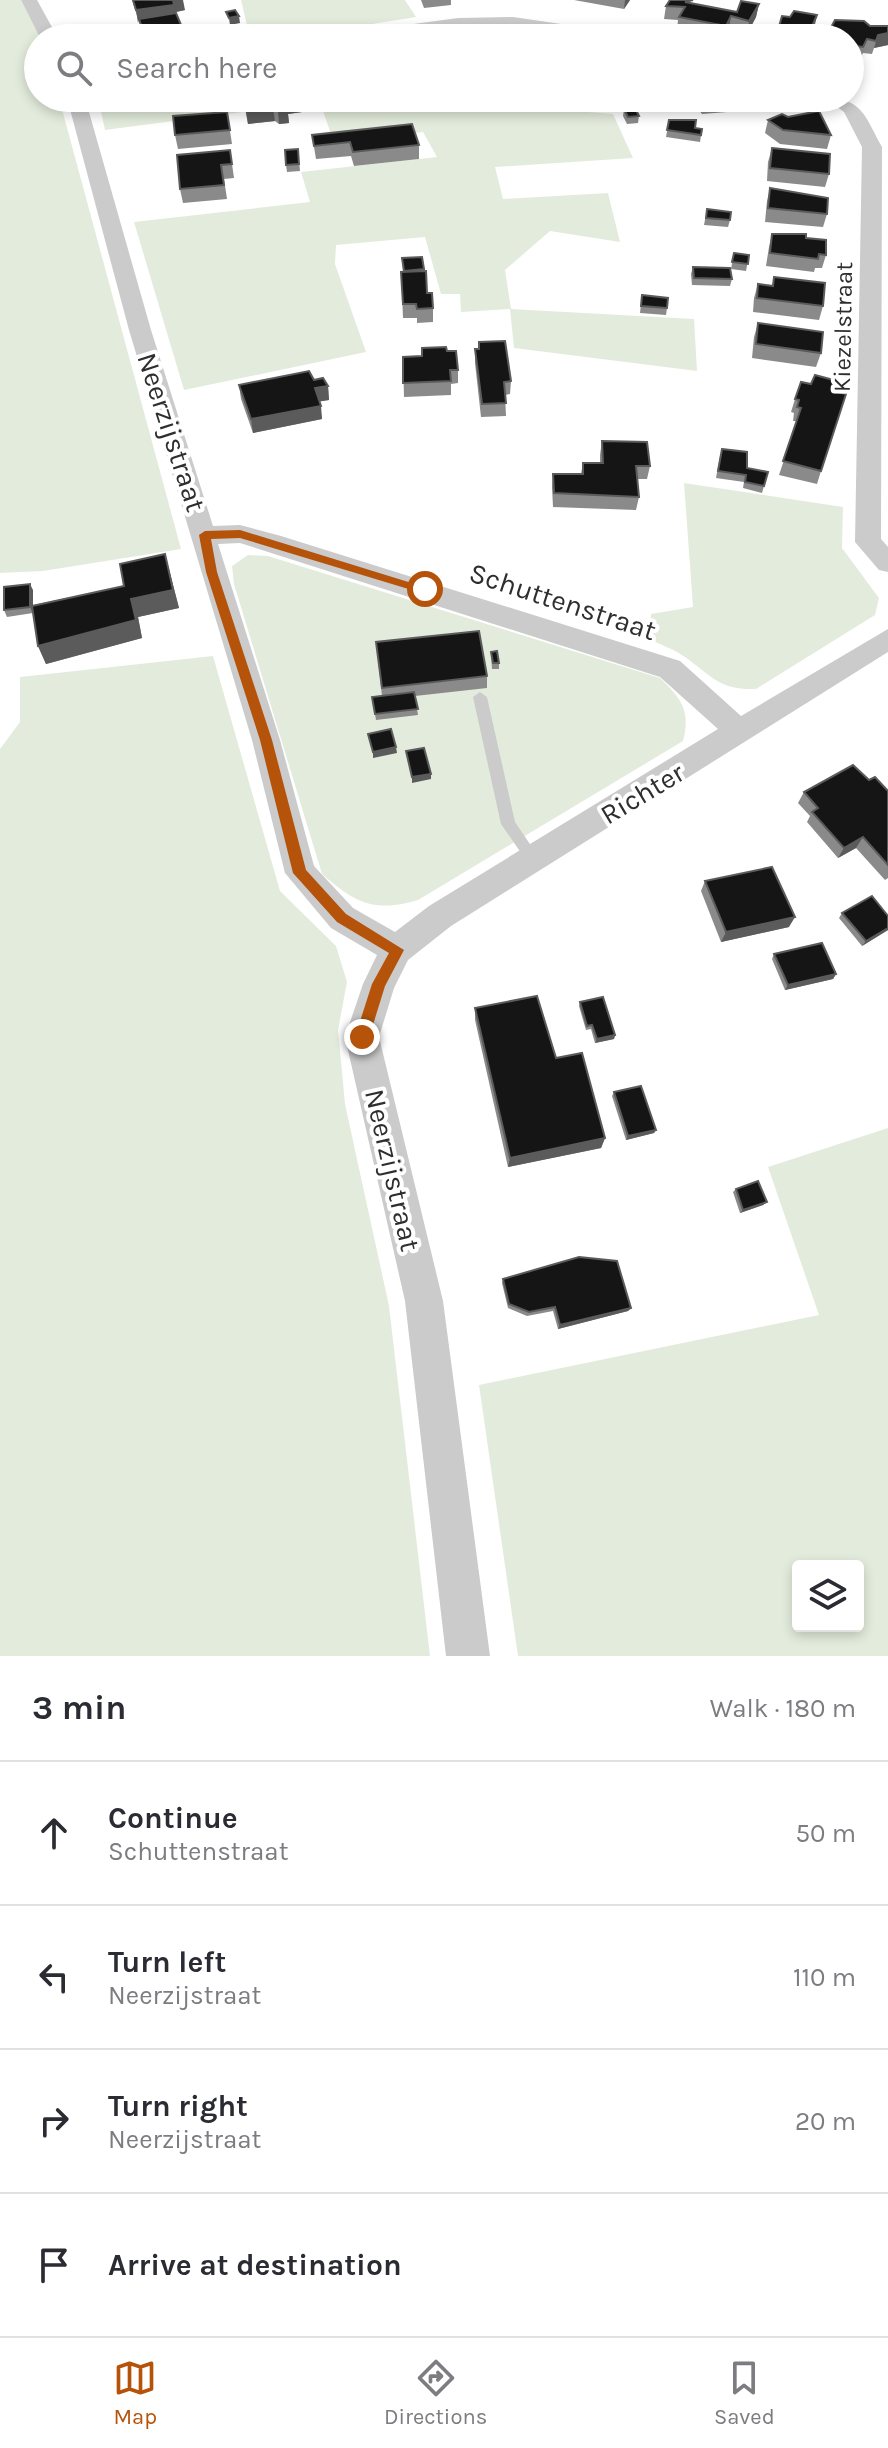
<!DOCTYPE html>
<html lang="en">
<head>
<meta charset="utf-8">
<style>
  body { margin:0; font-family:Karla,sans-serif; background:#f2f2f3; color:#2b2b33 }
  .controls { position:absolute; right:24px; bottom:24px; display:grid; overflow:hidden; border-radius:8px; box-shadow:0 4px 12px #0003 }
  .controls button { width:72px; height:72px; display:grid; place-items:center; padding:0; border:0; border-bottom:2px solid #e1e1e2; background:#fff; color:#2b2b33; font:40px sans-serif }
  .stop { position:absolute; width:24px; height:24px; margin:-18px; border:6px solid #b45309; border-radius:50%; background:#fff }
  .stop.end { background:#b45309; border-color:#fff; box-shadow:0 2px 8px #0008 }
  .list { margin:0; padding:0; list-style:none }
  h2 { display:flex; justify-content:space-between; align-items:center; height:104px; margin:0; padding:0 32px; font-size:34px }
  h2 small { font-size:26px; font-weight:400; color:#7c7c81 }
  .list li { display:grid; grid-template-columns:52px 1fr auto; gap:24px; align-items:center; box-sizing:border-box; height:144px; padding:0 32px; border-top:2px solid #e1e1e2 }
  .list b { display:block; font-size:30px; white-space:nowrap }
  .list p { margin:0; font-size:26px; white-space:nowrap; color:#7c7c81 }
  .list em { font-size:26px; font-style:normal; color:#7c7c81 }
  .icon { flex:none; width:44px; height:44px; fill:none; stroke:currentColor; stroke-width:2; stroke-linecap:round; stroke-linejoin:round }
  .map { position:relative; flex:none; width:888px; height:1656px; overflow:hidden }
  .search { position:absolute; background:#fff; box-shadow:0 4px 12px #0003; left:24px; right:24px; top:24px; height:88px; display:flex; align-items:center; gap:20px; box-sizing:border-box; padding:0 28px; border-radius:44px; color:#7c7c81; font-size:30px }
  .sheet { height:680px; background:#fff }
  nav { display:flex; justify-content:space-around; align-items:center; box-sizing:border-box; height:112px; border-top:2px solid #e1e1e2; background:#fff; font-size:22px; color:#7c7c81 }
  nav a { display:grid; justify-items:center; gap:4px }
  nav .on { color:#b45309 }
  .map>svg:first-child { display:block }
</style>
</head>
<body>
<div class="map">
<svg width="888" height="1656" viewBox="0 0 888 1656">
  <rect width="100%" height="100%" fill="#fff"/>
  <g fill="#e3ecdc" fill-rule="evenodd">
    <polygon points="0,0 21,0 40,38 38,98 59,98 181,549 43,571 0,573"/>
    <polygon points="241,0 405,0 416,17 284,38 250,38"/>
    <polygon points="98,98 417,98 421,103 447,98 508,98 513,106 613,114 633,158 495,167 503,199 608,193 620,242 550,231 505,270 511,309 694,319 697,371 514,348 510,309 461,312 460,294 441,294 425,237 336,245 335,264 366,352 184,390 134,222 310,202 301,172 437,157 423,132 334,143 320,102 105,130"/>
    <path d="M 684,483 L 843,507 L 842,548 L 879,598 L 875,615 L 756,689 C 719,690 713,677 685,657 C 675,650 662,645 651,640 L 651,614 L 693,607 Z"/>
    <path d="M 248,555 L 268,556 L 660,678 C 681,698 691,711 683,741 L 418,900 C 374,913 355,903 322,874 L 234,584 L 232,566 Z"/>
    <polygon points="213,656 280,891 336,946 347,982 338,1030 345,1104 389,1306 430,1656 0,1656 0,749 20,722 20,677"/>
    <path d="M 888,1128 L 888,1656 L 518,1656 L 479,1385 L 819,1315 L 768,1167 ZM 798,1566 L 858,1566 L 858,1626 L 798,1626 Z"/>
  </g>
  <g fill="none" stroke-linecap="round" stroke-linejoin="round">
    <polygon fill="#cbcbcb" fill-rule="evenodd" points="480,692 487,697 515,822 540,859 538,863 533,865 528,863 501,824 473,697"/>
    <g fill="#cbcbcb" fill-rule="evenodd">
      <polygon points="21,0 37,0 58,38 40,38"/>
      <path d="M 513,17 L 623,33 L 632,38 C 589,38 550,28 510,27 C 452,26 396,38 338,38 L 347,33 L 458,18 Z"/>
      <path d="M 67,98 L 85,98 L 151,330 L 213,526 L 240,525 L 281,536 L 680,661 L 741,716 L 888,629 L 888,652 L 451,926 L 408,960 L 394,988 L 379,1037 L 443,1301 L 490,1656 L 446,1656 L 405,1301 L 345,1037 L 363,984 L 377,955 L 331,928 L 285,873 L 252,740 L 129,330 ZM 240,543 L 660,677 L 718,729 L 429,906 L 395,932 L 353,908 L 314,866 L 280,740 L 218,544 Z"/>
      <path d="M 825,98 C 863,98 865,117 882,147 L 881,539 L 888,547 L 888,572 L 879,570 L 855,542 L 862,147 L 844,112 Z"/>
    </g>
  </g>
  <g fill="#8a8a8a">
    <polygon points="132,0 185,10 176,12 184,32 185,38 144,38"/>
    <polygon points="421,0 451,0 451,5 424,8"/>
    <polygon points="574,0 630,0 624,9"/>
    <polygon points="696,4 737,12 759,4 756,17 747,34 729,29 724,38 717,38 677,30 678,20 664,19 666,6"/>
    <polygon points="835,20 888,45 874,48 872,54 863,53 859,61 850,59 850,38 828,38 830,29"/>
    <polygon points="814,29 810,38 772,38 773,34"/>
    <polygon points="243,98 308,98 309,111 288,114 289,123 279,124 275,121 248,124"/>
    <polygon points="676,98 729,98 727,112 702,114 696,106 681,107"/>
    <polygon points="624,109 639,116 638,123 627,124 623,116"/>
    <polygon points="227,112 232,144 178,149 175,135"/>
    <polygon points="669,120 695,128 702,129 700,142 666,137"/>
    <polygon points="768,120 831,135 827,149 780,144 765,133"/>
    <polygon points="312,135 419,145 419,159 354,166 351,156 316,159"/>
    <polygon points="772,148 829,174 825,187 767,181 768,162"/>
    <polygon points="298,149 300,171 287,172 286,165"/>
    <polygon points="230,150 234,178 224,179 227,199 183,203 180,189"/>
    <polygon points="770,188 827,214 823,227 765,222 767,201"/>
    <polygon points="707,209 730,220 728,227 704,225"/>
    <polygon points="772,234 806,238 826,255 822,268 815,268 814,272 766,266 769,247"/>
    <polygon points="734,253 749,255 746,271 731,269"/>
    <polygon points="422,257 427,293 433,308 433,322 417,323 417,318 403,318 401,272 403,272 402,258"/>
    <polygon points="693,267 732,279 730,286 692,285 691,274"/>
    <polygon points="774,277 823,306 819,320 753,312 754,298 758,284 772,286"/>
    <polygon points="642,295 667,308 666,315 640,313"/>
    <polygon points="758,323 821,353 816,367 752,358 754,337"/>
    <polygon points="475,349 511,381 510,394 505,395 506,416 481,417 475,363"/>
    <polygon points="447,351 458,370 458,383 451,384 451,395 404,397 403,357 422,356"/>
    <polygon points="314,380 328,386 329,400 319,401 322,419 253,433 241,399 239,385"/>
    <polygon points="838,392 821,471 817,484 779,475 797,421 793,421 794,413 791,412 795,399"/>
    <polygon points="602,441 650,466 647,479 637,479 639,497 636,510 553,507 552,487 553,474 581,474 583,463 600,463 600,455"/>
    <polygon points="720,456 747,468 768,472 762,493 743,488 744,482 716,478"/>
    <polygon points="165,554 179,608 138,617 142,638 46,664 38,646 33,613 7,617 4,610 33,590 33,605 124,586"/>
    <polygon points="376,642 487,676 487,688 415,696 418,715 376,720 372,697 382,696"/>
    <polygon points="491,652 499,663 499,669 492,669"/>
    <polygon points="869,780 888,791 888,878 885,880 856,848 838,858 807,822 810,816 798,803 804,792"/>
    <polygon points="705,881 789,927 721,942 701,891"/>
    <polygon points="842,913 888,916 888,930 862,946 839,918"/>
    <polygon points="774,954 836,974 833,979 785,990 772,959"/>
    <polygon points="580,1002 615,1035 614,1039 595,1043 591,1029 586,1030 579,1006"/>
    <polygon points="475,1008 556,1058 605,1138 601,1148 508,1167 475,1020"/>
    <polygon points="614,1092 656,1130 654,1133 626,1140 612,1096"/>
    <polygon points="736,1189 767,1202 763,1205 740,1213 733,1192"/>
    <polygon points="503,1279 631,1308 628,1311 558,1329 553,1311 527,1316 508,1308 502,1283"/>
  </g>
  <g fill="#5b5b5b">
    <polygon points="172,0 183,0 185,10 176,12 177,18 139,19 138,23 136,10"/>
    <polygon points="625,0 630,0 624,9"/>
    <polygon points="759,4 756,17 747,34 749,21"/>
    <polygon points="817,15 814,29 810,38 807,38"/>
    <polygon points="239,16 240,23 230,25 229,18"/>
    <polygon points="731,16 729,29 724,38 726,26"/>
    <polygon points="184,32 185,38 146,38"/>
    <polygon points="888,33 888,45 874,48 878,35"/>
    <polygon points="308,98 309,111 288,114 289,123 279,124 278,111 285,101"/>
    <polygon points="273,108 275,121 248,124 246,111"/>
    <polygon points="328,386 329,400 317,402 315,388"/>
    <polygon points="321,406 322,419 253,433 251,419"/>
    <polygon points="165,554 179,608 138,617 142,638 46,664 38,646 131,599"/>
    <polygon points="30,584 33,590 33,613 30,607"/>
    <polygon points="396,747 397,753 373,758 373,752"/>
    <polygon points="431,774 431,779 412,783 412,777"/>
    <polygon points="863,837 856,848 838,858 844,848"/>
    <polygon points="795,917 789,927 721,942 726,932"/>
    <polygon points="888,928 888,930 862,946 866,941"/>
    <polygon points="836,974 833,979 785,990 788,985"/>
    <polygon points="615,1035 614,1039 595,1043 597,1039"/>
    <polygon points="656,1130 654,1133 626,1140 628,1136"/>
    <polygon points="605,1138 601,1148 508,1167 510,1158"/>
    <polygon points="767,1202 763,1205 740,1213 743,1210"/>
    <polygon points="631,1308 628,1311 558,1329 560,1325"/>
  </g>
  <g fill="#151515" stroke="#5b5b5b" stroke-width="2">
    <polygon points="133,0 173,0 174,5 136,10"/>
    <polygon points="670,0 693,0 685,2 737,12 741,1 759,4 749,21 731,16 726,26 679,17 685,7 666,6"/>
    <polygon points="235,10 239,16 229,18 226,12"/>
    <polygon points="794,11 817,15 807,38 773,34 778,30 782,16 790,17"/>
    <polygon points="176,13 184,32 146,38 139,19"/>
    <polygon points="835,20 864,21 870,26 888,26 888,33 878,35 876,41 867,39 863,47 850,45 850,38 841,38 843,32 830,29"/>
    <polygon points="426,31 431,38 399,38 398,36"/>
    <polygon points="524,31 558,33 555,38 519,38"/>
    <polygon points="243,98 307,98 285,101 288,109 278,111 273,108 246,111"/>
    <polygon points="702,98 729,98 729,99 704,101"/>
    <polygon points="635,108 639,116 628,117 624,109"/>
    <polygon points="819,111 831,135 783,130 768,120 782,114 788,117"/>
    <polygon points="227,112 230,130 175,135 173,116"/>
    <polygon points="669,120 696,120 695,128 702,129 701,135 667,130"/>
    <polygon points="412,124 419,145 353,152 350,142 314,146 312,135"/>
    <polygon points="772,148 830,154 829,174 770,168"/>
    <polygon points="298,149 299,164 286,165 285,150"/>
    <polygon points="230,150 232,164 221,165 224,185 180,189 177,155"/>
    <polygon points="770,188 828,198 827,214 768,208"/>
    <polygon points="707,209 731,212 730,220 706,218"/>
    <polygon points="772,234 806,234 806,238 826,240 826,255 819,254 818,259 770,253"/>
    <polygon points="734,253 749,255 748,264 732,262"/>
    <polygon points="422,257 424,269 404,271 402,258"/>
    <polygon points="693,267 730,268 732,279 694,278"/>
    <polygon points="426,271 427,293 432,293 433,308 417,309 416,304 403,304 401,272"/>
    <polygon points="774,277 825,283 823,306 757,298 758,284 773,286"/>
    <polygon points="642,295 668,298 667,308 641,306"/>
    <polygon points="758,323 823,332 821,353 756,344"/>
    <polygon points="505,341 511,381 504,382 506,403 482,404 475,349 479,349 479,342"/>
    <polygon points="446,347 447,351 456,351 458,370 450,370 451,381 403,383 403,357 422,356 422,348"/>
    <polygon points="309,371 314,380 323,378 328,386 315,388 321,406 251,419 239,385"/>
    <polygon points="815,375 841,382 838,392 846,394 821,471 783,461 801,408 797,407 799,400 795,399 801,382 811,384"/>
    <polygon points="602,441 647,442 650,466 636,466 639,497 554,493 553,474 583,474 583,463 603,463"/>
    <polygon points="722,449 747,452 747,468 768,472 764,486 745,482 746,475 718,471"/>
    <polygon points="165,554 173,590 131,599 136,620 38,646 32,606 124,586 120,564"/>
    <polygon points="30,584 30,607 4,610 4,587"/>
    <polygon points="479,631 487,676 382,688 376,642"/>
    <polygon points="497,651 499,663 493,663 491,652"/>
    <polygon points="414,692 418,709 375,714 372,697"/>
    <polygon points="391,729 396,747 373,752 368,734"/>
    <polygon points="424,748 431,774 412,777 406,751"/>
    <polygon points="853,765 869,780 875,777 888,791 888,865 863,837 844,848 812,812 818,808 804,792"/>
    <polygon points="772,867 795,917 726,932 705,881"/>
    <polygon points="872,896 888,916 888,928 866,941 842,913"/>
    <polygon points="822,943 836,974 788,985 774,954"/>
    <polygon points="537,996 556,1058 582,1053 605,1138 510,1158 475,1008"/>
    <polygon points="603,997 615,1035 597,1039 592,1025 587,1026 580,1002"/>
    <polygon points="641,1086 656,1130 628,1136 614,1092"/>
    <polygon points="758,1181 767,1202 743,1210 736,1189"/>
    <polygon points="579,1257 617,1261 631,1308 560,1325 555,1307 529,1312 509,1304 503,1279"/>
  </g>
  <polygon fill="#b45309" points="240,530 431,589 425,594 240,538 211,539 217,572 272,740 306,870 346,914 404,950 385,986 368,1041 362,1043 355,1037 372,984 389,953 337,922 293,873 260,740 206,572 199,535 205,531"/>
  <g text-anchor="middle" stroke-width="8" stroke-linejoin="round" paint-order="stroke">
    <g font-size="24" fill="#2e2e2e" stroke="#fff">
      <text transform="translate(843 327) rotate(-89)" y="8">Kiezelstraat</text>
    </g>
    <g font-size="28" fill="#2e2e2e" stroke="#fff">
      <text transform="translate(172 432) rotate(72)" y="10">Neerzijstraat</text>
      <text transform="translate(563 601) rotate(18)" y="10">Schuttenstraat</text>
      <text transform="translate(642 793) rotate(-31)" y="10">Richter</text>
      <text transform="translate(393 1170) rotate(77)" y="10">Neerzijstraat</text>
    </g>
  </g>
</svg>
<div class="controls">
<button><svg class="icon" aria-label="layers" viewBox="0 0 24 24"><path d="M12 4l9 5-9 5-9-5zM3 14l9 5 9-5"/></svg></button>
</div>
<div class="stop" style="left:425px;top:589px"></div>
<div class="stop end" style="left:362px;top:1037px"></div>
<div class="search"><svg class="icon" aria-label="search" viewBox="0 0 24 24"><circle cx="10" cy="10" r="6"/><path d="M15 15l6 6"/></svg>Search here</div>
</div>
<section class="sheet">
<h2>3 min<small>Walk · 180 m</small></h2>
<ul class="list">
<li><svg class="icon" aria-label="ahead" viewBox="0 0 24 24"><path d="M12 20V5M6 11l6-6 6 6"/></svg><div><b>Continue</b><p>Schuttenstraat</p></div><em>50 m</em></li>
<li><svg class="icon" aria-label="left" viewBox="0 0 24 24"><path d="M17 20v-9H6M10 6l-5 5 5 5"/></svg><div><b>Turn left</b><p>Neerzijstraat</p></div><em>110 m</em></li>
<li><svg class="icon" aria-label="right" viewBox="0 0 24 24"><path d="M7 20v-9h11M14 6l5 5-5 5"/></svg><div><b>Turn right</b><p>Neerzijstraat</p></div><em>20 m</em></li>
<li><svg class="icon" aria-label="arrive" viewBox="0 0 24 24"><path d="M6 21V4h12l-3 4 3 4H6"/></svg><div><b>Arrive at destination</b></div></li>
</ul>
</section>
<nav>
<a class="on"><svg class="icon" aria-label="map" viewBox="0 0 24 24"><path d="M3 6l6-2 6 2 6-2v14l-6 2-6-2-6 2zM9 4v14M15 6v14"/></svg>Map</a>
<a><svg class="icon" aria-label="directions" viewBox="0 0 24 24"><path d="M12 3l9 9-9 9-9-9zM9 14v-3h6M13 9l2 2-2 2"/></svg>Directions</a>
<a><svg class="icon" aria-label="saved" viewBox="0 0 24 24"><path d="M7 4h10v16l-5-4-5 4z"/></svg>Saved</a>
</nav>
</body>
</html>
